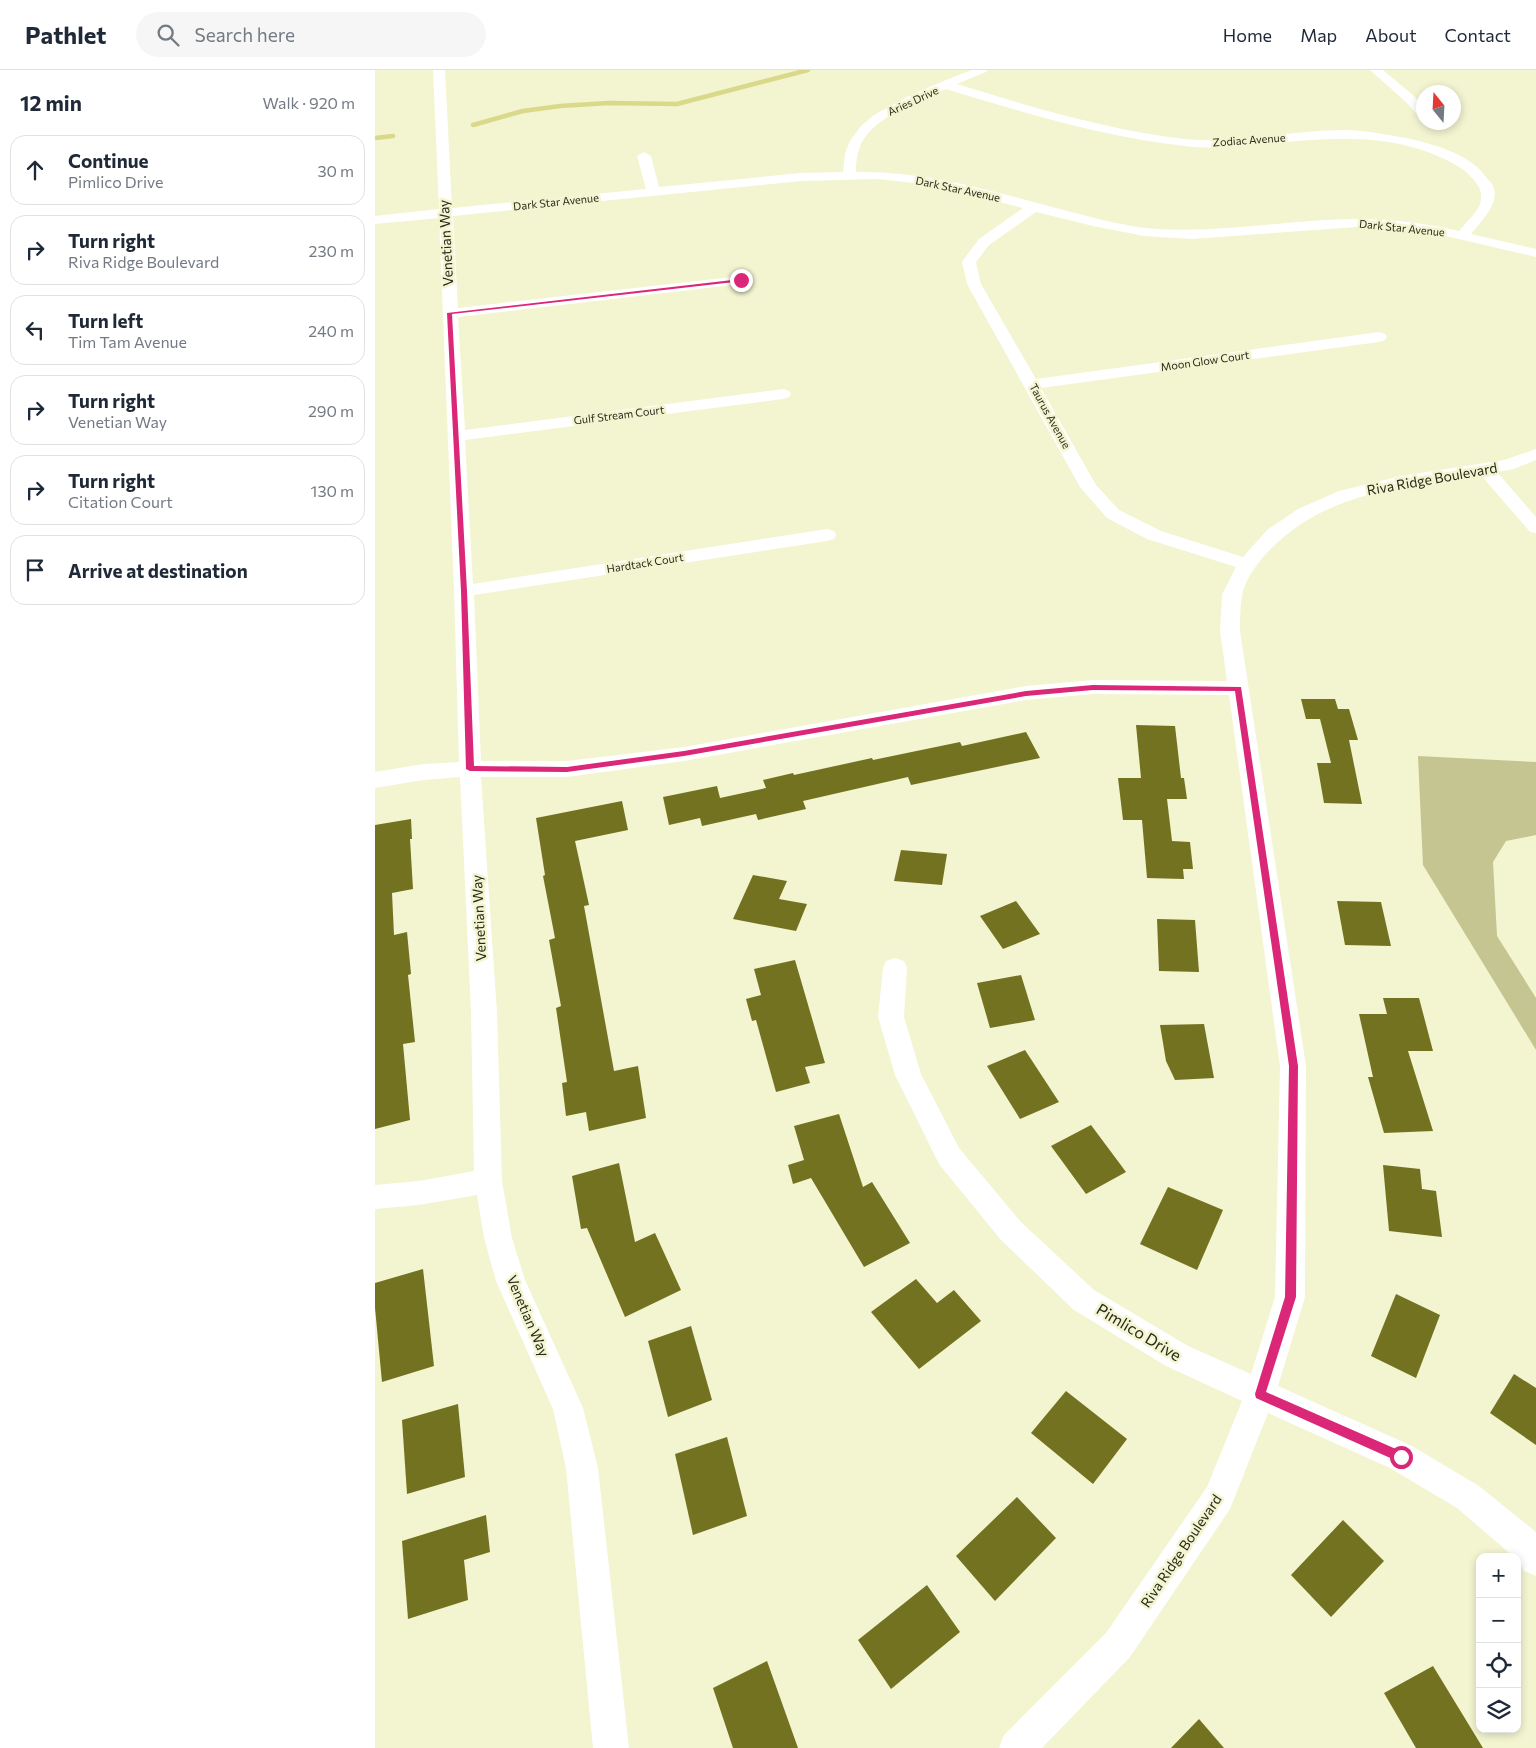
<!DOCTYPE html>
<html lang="en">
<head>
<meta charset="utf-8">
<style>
  body { margin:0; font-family:Commissioner,sans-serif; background:#f6f6f7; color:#1f2937 }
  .controls { position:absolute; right:15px; bottom:15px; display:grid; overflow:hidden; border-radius:10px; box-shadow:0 2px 8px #0003 }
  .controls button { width:45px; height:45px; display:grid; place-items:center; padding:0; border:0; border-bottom:1px solid #e0e1e3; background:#fff; color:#1f2937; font:25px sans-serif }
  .compass { position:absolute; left:1041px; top:15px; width:45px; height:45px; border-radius:50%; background:#fff; box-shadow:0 2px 8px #0003; rotate:342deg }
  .stop { position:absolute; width:15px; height:15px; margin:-11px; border:4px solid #db2777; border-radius:50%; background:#fff }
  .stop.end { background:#db2777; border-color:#fff; box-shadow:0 1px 5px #0008 }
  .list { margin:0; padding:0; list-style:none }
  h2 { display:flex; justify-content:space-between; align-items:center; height:65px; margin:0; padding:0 20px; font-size:21px }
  h2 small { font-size:16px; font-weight:400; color:#747a83 }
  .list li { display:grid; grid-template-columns:32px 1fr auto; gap:15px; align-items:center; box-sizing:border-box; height:70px; margin:0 10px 10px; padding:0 10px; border:1px solid #e0e1e3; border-radius:15px }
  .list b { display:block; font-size:19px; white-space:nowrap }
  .list p { margin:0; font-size:16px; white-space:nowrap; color:#747a83 }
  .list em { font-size:16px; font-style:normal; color:#747a83 }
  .icon { flex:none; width:28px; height:28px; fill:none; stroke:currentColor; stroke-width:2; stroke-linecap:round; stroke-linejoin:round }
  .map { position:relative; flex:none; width:1161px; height:1678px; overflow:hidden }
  header { display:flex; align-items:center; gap:30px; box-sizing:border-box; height:70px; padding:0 25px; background:#fff; border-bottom:1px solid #e0e1e3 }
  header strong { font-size:24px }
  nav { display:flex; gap:28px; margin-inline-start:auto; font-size:18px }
  .search { width:350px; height:45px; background:#f6f6f7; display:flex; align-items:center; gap:12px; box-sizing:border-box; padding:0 18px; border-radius:28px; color:#747a83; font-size:19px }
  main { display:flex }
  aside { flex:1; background:#fff }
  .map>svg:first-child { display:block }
</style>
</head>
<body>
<header>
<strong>Pathlet</strong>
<div class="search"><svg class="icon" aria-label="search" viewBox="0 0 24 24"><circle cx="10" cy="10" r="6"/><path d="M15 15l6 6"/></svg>Search here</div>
<nav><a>Home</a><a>Map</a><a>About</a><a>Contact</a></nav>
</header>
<main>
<aside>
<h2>12 min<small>Walk · 920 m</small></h2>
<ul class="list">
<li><svg class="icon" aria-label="ahead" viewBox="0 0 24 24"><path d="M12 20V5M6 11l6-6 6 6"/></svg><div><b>Continue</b><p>Pimlico Drive</p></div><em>30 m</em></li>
<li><svg class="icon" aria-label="right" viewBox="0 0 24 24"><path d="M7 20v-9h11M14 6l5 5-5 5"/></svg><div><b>Turn right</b><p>Riva Ridge Boulevard</p></div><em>230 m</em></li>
<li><svg class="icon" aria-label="left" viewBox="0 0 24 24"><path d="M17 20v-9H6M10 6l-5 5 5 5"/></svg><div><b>Turn left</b><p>Tim Tam Avenue</p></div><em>240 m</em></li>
<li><svg class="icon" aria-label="right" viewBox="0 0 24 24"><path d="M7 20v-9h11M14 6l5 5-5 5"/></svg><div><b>Turn right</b><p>Venetian Way</p></div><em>290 m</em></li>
<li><svg class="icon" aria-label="right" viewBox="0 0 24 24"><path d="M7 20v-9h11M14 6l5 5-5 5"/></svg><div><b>Turn right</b><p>Citation Court</p></div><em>130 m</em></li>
<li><svg class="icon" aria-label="arrive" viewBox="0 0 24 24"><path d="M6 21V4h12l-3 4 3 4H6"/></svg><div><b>Arrive at destination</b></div></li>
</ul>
</aside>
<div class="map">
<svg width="1161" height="1678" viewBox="0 0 1161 1678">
  <rect width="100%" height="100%" fill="#f3f4d0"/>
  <polygon fill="#c4c590" points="1043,686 1161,692 1161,765 1131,771 1118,792 1122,866 1161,928 1161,980 1048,795"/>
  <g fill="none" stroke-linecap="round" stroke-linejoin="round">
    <g stroke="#d9d989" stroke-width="4.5">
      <polyline points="98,55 148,41 185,36 234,33 302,34 433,0"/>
      <polyline points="0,68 18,66"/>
    </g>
  </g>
  <g fill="#737220">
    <polygon points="926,629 960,629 963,639 974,639 983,670 974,670 987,734 949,733 942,693 956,693 945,649 931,649"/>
    <polygon points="761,655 800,656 806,708 809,708 812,729 792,729 797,771 815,772 818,799 808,799 809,809 772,808 767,750 748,750 743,708 766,708"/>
    <polygon points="651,662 665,688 536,715 533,707 428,731 431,739 383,750 381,744 327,756 325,748 294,755 288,727 342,716 345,728 391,718 388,710 418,703 419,705 497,688 498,690 585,672 587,676"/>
    <polygon points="247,731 253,760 200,771 214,835 209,836 239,1001 263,996 271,1048 214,1061 211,1042 191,1046 187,1013 192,1012 181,938 186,936 174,870 180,868 168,806 170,805 161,748"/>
    <polygon points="36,749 37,769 35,769 38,819 17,823 19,865 32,862 36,904 33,905 40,972 28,974 35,1050 0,1059 0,755"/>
    <polygon points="526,780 572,784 567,815 519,811"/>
    <polygon points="378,805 412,811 404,829 432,834 421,861 358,849"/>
    <polygon points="641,831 665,864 628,879 605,846"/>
    <polygon points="962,831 1006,832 1016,876 970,875"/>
    <polygon points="782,849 820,850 824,902 784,901"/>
    <polygon points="420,890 450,993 430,997 435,1013 401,1022 381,950 377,951 371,929 386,925 379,899"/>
    <polygon points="646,905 660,950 615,958 602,913"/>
    <polygon points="1008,928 1044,928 1058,981 1033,981 1058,1061 1009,1063 993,1007 998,1007 984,944 1012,944"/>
    <polygon points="829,954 839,1008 800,1010 791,991 785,955"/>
    <polygon points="650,980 684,1032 645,1049 612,996"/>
    <polygon points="464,1044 488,1117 497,1112 535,1173 489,1197 436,1108 418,1114 413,1095 429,1090 419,1056"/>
    <polygon points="716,1055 751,1102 711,1124 676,1076"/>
    <polygon points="244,1093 260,1172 280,1163 306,1220 250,1247 212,1158 206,1159 197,1106"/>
    <polygon points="1008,1095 1045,1099 1047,1119 1061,1121 1067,1167 1014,1161"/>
    <polygon points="793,1117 848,1140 822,1200 765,1174"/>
    <polygon points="48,1199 59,1296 7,1312 0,1238 0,1213"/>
    <polygon points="541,1209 562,1233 579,1220 606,1251 544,1299 496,1242"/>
    <polygon points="1021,1224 1065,1245 1041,1308 996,1286"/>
    <polygon points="316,1256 337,1330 293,1347 273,1271"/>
    <polygon points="1139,1304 1161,1318 1161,1375 1115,1343"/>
    <polygon points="691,1321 752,1369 718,1414 656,1363"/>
    <polygon points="83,1334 90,1407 32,1424 27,1350"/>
    <polygon points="352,1367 372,1446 318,1465 300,1384"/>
    <polygon points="642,1427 681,1468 620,1531 581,1486"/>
    <polygon points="111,1445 115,1482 89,1490 93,1530 33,1549 27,1471"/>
    <polygon points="968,1450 1009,1491 956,1547 916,1505"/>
    <polygon points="552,1515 585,1562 516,1619 483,1570"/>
    <polygon points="392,1591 423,1678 358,1678 338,1618"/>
    <polygon points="1058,1596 1108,1678 1041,1678 1009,1623"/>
    <polygon points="824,1649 849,1678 796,1678"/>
  </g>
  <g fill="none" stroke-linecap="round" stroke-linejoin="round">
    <g fill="#fff" fill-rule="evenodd">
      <path d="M 58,0 L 70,0 L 77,138 L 271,119 L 262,86 L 269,82 L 276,86 L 284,117 L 426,103 L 468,102 L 470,83 L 475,71 L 486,56 L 499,45 L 534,26 L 571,10 L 597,0 L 613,0 L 611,2 L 582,14 C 656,37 732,60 810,69 C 864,75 918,59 972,60 C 994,61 1015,65 1036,69 C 1057,74 1085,82 1102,97 C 1108,102 1112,109 1117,114 C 1127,132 1107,150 1096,164 L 1161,179 L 1161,187 L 1071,166 L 1024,159 L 982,157 L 817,169 L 769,166 L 718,156 L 661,142 L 614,175 L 601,192 L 606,214 L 661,309 L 1004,262 L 1010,264 L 1012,267 L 1010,270 L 1004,272 L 666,318 L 721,415 L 744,440 L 786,461 L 868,487 L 892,460 L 923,439 L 964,421 L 1026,406 L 1129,390 L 1161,379 L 1161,390 L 1139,399 L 1122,402 L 1161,447 L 1161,463 L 1155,462 L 1105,404 C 1029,416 946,423 891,484 C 881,495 869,511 867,526 C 865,538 865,550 865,561 L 931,996 L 930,1227 L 903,1316 L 1037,1376 L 1104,1416 L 1161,1462 L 1161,1506 L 1149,1501 L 1142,1487 L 1139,1487 L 1082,1438 L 1015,1398 L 893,1343 L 855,1439 L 755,1587 L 667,1678 L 624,1678 L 629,1665 L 731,1563 L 832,1417 L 867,1331 L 791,1296 L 699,1240 L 626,1170 L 564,1094 L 520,1005 L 503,947 L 508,898 L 511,891 L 520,888 L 529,891 L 532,898 L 529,947 L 546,1004 L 584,1078 L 646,1152 L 719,1220 L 813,1276 L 876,1304 L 900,1227 L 905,996 L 854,625 L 718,624 L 651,630 L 309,691 L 192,707 L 106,707 L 122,943 L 127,1111 L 137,1168 L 150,1210 L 208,1338 L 223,1398 L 254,1678 L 218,1678 L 191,1398 L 178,1339 L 121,1211 L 109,1168 L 102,1125 L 44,1135 L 0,1139 L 0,1115 L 44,1111 L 99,1101 L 96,943 L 85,707 L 48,710 L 0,718 L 0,702 L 48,694 L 84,692 L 79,521 L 64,148 L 0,154 L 0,146 L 64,139 ZM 571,19 C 649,43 728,67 810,76 C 838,80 865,76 893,74 C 949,68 1004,63 1058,84 C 1071,90 1087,96 1096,107 C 1103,114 1109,123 1105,134 C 1102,143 1090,153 1084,161 C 1051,153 1016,149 982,149 C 912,149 841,165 770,158 C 746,155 720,148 696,142 C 626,124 554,100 481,102 C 481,93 482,83 486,74 C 499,47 544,30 571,19 ZM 503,109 L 557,115 L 648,138 L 604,169 L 589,189 L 587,192 L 592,214 L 705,417 L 732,448 L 772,469 L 861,497 L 847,525 L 845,561 L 852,611 L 718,610 L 651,616 L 309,677 L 192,691 L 106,691 L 99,525 L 452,471 L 459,469 L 461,465 L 459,461 L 452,459 L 98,514 L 90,370 L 408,329 L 414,327 L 416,324 L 414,321 L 408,319 L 90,360 L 83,247 L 366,214 L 371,213 L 373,210 L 371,207 L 366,206 L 83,238 L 78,146 L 426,111 Z"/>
      <polygon points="995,0 1008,0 1039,26 1048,37 1048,48 1044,47 1031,32"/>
    </g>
  </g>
  <polygon fill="#db2777" points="366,209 368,211 77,244 92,521 99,696 192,697 309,681 651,621 718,615 866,617 923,996 921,1227 891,1322 1030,1383 1031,1387 1030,1391 1026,1392 1022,1391 881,1328 880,1324 910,1227 914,996 860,621 718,620 651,626 309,686 192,702 95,701 91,699 86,521 72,243"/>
  <g text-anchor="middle" stroke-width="5" stroke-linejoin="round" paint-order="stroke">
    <g font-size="11" fill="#2a2a1c" stroke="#f3f4d0">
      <text transform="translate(538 31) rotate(-25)" y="4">Aries Drive</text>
      <text transform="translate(874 70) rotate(-4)" y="4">Zodiac Avenue</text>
      <text transform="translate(583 119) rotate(12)" y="4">Dark Star Avenue</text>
      <text transform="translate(181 132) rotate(-6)" y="4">Dark Star Avenue</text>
      <text transform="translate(1027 158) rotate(6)" y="4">Dark Star Avenue</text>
      <text transform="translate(830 291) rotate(-8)" y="4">Moon Glow Court</text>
      <text transform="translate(244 345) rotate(-7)" y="4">Gulf Stream Court</text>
      <text transform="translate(675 346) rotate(61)" y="4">Taurus Avenue</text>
      <text transform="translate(270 493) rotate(-9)" y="4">Hardtack Court</text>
    </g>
    <g font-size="14" fill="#2a2a1c" stroke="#f3f4d0">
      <text transform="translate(71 173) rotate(-93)" y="5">Venetian Way</text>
      <text transform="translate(1057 409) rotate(-10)" y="5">Riva Ridge Boulevard</text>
      <text transform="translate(104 848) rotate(-93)" y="5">Venetian Way</text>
      <text transform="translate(153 1246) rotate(67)" y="5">Venetian Way</text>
      <text transform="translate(806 1481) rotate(-56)" y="5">Riva Ridge Boulevard</text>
    </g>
    <g font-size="16" fill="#2a2a1c" stroke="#f3f4d0">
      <text transform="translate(764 1262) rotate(31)" y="6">Pimlico Drive</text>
    </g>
  </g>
</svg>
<div class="controls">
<button>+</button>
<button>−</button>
<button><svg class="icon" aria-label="locate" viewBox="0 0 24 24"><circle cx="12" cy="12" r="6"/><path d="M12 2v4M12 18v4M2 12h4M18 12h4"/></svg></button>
<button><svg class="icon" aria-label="layers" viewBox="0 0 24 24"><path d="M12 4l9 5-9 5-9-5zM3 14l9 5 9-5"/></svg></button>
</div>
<svg class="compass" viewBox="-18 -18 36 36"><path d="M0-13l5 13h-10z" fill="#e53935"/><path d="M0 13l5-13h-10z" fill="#747a83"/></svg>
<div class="stop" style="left:1026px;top:1387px"></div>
<div class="stop end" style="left:366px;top:210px"></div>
</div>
</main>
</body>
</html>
